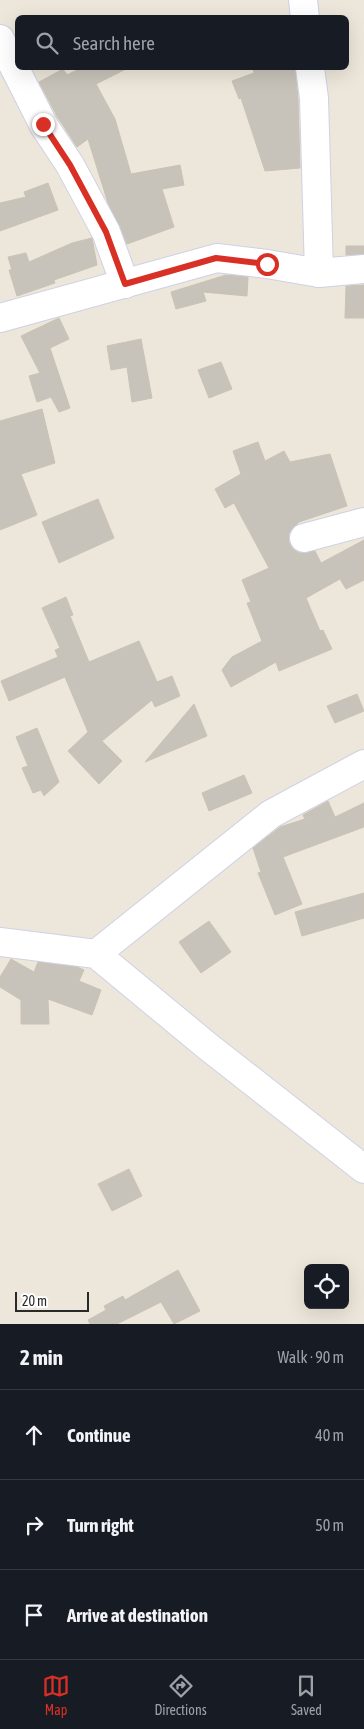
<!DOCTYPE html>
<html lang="en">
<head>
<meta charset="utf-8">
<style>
  body { margin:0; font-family:"Asap Condensed",sans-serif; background:#242831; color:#f1f3f6 }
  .controls { position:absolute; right:15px; bottom:15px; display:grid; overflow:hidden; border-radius:8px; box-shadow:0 5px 20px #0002 }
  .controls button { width:45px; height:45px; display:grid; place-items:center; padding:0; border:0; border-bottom:1px solid #363941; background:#171b24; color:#f1f3f6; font:25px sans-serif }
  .scale { position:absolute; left:15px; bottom:12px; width:74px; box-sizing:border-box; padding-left:5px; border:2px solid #292929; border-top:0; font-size:14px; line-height:18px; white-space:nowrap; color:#292929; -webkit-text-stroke:4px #fff; paint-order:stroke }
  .stop { position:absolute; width:15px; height:15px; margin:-11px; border:4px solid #d93025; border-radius:50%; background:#fff }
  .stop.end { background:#d93025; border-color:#fff; box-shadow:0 1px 5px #0008 }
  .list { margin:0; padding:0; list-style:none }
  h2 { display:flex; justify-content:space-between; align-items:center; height:65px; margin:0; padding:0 20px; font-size:21px }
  h2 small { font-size:16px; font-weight:400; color:#9ea1a6 }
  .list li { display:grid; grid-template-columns:32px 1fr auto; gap:15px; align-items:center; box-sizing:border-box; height:90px; padding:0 20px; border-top:1px solid #363941 }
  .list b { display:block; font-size:19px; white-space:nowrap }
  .list em { font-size:16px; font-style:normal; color:#9ea1a6 }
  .icon { flex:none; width:28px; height:28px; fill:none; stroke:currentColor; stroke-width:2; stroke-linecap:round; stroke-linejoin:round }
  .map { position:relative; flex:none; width:364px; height:1324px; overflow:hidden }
  .search { position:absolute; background:#171b24; box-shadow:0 5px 20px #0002; left:15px; right:15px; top:15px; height:55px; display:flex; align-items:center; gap:12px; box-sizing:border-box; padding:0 18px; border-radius:8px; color:#9ea1a6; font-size:19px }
  .sheet { height:335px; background:#171b24 }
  nav { display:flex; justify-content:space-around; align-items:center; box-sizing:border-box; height:70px; border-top:1px solid #363941; background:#171b24; font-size:14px; color:#9ea1a6 }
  nav a { display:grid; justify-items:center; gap:2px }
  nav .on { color:#d93025 }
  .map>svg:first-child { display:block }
</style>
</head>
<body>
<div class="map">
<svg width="364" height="1324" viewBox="0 0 364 1324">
  <rect width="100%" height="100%" fill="#ede6da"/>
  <g fill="#c8c3ba" stroke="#c9c3b3">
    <polygon points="81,68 128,68 96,84 115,119 131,174 180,165 184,185 162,189 174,227 127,244 108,203 88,139 77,147 57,116 39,82 63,69 67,75"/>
    <polygon points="253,68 295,68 298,99 300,168 265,171 241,98 239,99 232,81 254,73"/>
    <polygon points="48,183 58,210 0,231 0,203 26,197 24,192"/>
    <polygon points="92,238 97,265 54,280 55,283 17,296 9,270 12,270 8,257 26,253 29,262 72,243"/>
    <polygon points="346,246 364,246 364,254 346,255"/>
    <polygon points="226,275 248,277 247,296 203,292 206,301 176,309 171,292"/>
    <polygon points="364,285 364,318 345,318 346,286"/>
    <polygon points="59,318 69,339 50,348 70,408 59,412 51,397 37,402 29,376 40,373 21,336"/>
    <polygon points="141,339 152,398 132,402 127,367 111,370 107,346"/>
    <polygon points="221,362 232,389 209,398 198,370"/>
    <polygon points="42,409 55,463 21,474 37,515 0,530 0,421"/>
    <polygon points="258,442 265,461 284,451 290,462 330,454 347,506 299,522 289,533 289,542 293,549 299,553 315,551 321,563 364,540 364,580 346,589 340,579 306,598 320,631 323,630 332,649 279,671 276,662 231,687 222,670 232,657 262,641 247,603 251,602 242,580 269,568 234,503 225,508 215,489 241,474 233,451"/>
    <polygon points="98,499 114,538 59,563 42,522"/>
    <polygon points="66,597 73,615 70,616 89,662 139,641 157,682 172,676 180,696 155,707 152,700 102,741 122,761 99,784 68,751 88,732 65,677 9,701 1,681 58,657 55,650 60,648 42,608"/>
    <polygon points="357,694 364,711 335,723 327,706"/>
    <polygon points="194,704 207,736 145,762"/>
    <polygon points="37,728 59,782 44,796 41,790 33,793 22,768 28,766 16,737"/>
    <polygon points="244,775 252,793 209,811 202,793"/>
    <polygon points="328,801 335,817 364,803 364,827 283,857 302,904 275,915 258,873 261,872 253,848 280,827 305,819 303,815"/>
    <polygon points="364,893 364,918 302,936 295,912"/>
    <polygon points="209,921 231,952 201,973 179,942"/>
    <polygon points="11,959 34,972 38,962 77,967 84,970 79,981 101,990 92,1015 48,999 49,1024 21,1024 21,1000 0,987 0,977"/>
    <polygon points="129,1169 142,1196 112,1211 98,1184"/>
    <polygon points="178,1270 200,1311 174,1324 161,1302 117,1324 90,1324 88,1320 106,1310 104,1306 123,1296 125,1300"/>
  </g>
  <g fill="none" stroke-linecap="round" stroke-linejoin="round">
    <g stroke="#cfd1e4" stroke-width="30">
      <g id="minor">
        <polyline points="303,0 305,18"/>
        <polyline points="0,39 43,124 70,165 106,232 125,284"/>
        <polyline points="310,68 314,98 319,273"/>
        <polyline points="0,318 217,258 267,264 319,273 364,269"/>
        <polyline points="304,538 364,522"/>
        <polyline points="0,942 96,954 206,1045 364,1169"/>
        <polyline points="96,954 271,814 364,764"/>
      </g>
    </g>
    <use href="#minor" stroke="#fff" stroke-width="28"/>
  </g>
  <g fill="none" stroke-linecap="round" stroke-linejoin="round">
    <polyline stroke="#d93025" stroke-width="6" points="43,124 70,165 106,232 125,284 216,258 267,264"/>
  </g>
</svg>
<div class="controls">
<button><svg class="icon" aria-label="locate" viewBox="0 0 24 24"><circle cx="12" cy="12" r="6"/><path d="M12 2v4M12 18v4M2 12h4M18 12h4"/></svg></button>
</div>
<div class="scale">20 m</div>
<div class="stop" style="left:267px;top:264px"></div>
<div class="stop end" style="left:43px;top:124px"></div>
<div class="search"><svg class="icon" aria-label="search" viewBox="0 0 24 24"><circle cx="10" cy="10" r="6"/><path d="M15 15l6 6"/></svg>Search here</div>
</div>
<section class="sheet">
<h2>2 min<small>Walk · 90 m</small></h2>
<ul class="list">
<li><svg class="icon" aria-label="ahead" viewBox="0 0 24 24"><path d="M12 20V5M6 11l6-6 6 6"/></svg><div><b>Continue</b></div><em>40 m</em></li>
<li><svg class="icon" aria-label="right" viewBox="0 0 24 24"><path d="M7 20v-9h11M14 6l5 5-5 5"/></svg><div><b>Turn right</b></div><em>50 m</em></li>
<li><svg class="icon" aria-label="arrive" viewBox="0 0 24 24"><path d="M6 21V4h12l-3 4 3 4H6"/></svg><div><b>Arrive at destination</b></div></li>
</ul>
</section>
<nav>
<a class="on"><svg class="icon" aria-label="map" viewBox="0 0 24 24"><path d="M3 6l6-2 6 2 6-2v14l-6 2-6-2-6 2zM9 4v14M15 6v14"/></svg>Map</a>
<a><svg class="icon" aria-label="directions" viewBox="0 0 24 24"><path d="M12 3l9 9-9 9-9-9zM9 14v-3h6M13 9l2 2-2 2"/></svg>Directions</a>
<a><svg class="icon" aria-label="saved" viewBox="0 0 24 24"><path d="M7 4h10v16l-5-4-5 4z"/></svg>Saved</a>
</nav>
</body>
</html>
